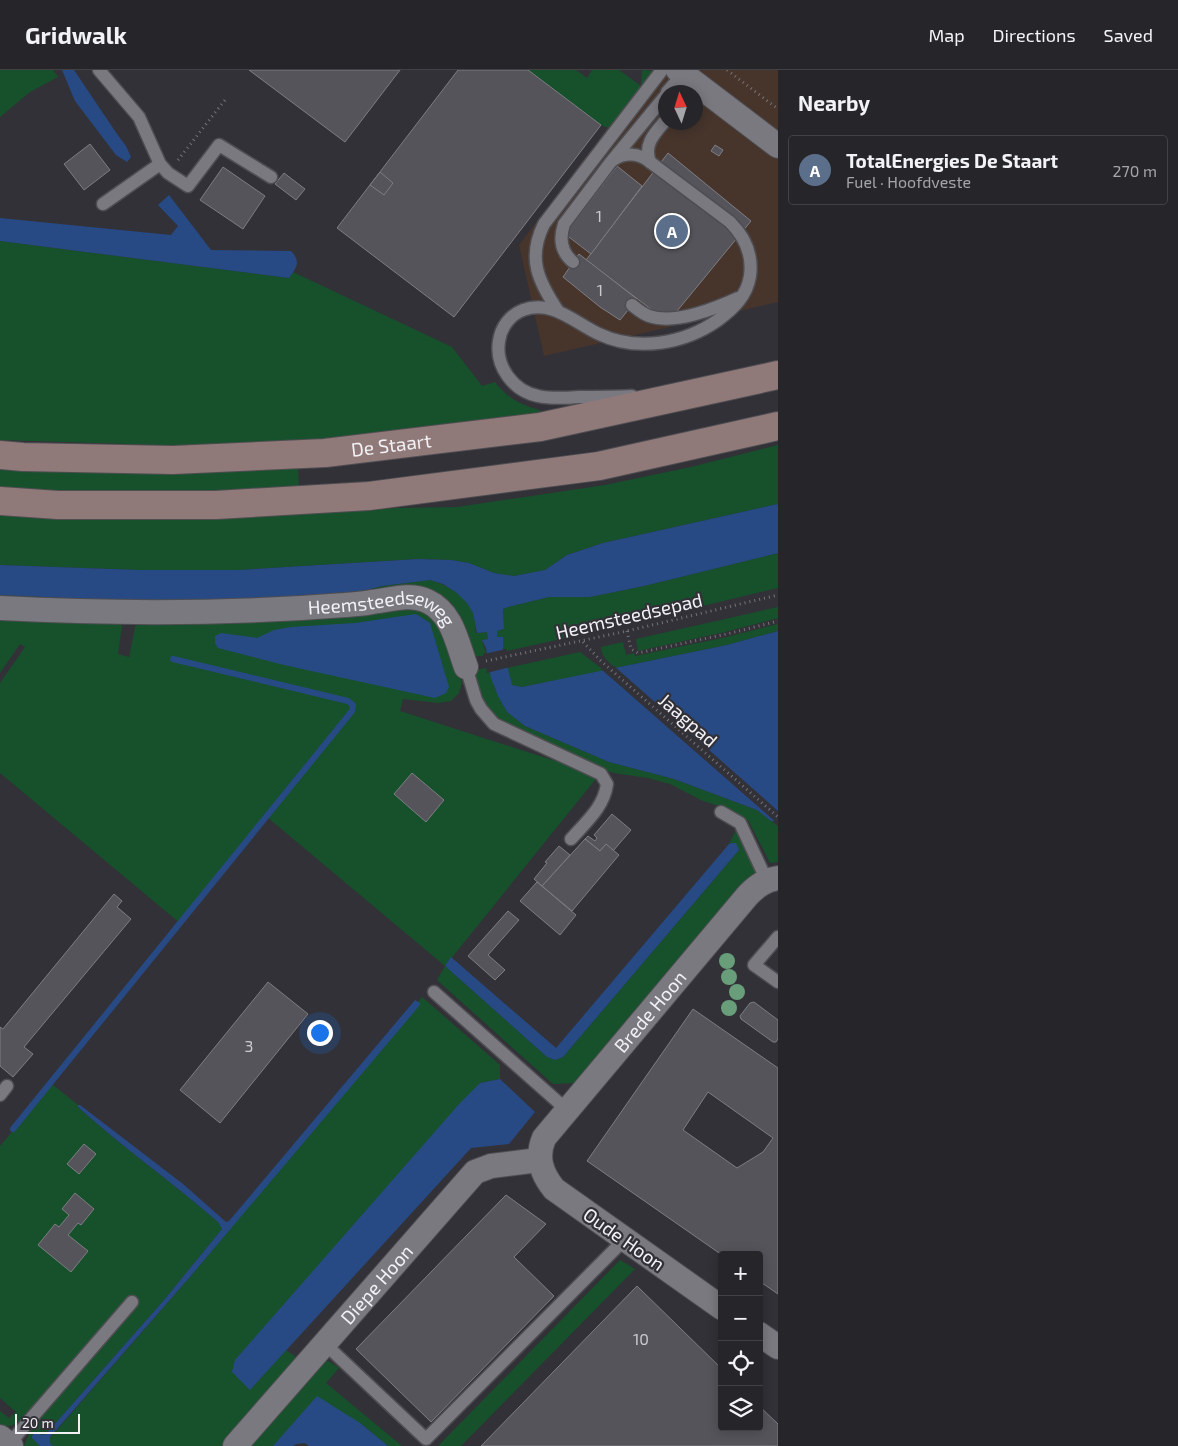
<!DOCTYPE html>
<html lang="en">
<head>
<meta charset="utf-8">
<style>
  body { margin:0; font-family:"Exo 2",sans-serif; background:#2e2d31; color:#f1f3f6 }
  .controls { position:absolute; right:15px; bottom:15px; display:grid; overflow:hidden; border-radius:5px; box-shadow:0 2px 12px #0003 }
  .controls button { width:45px; height:45px; display:grid; place-items:center; padding:0; border:0; border-bottom:1px solid #424246; background:#262529; color:#f1f3f6; font:25px sans-serif }
  .compass { position:absolute; left:658px; top:15px; width:45px; height:45px; border-radius:50%; background:#262529; box-shadow:0 2px 12px #0003; rotate:356deg }
  .scale { position:absolute; left:15px; bottom:12px; width:65px; box-sizing:border-box; padding-left:5px; border:2px solid #f2f1f5; border-top:0; font-size:14px; line-height:18px; white-space:nowrap; color:#f2f1f5; -webkit-text-stroke:4px #323137; paint-order:stroke }
  .you { position:absolute; left:319px; top:962px; width:18px; height:18px; margin:-12px; border:4px solid #fff; border-radius:50%; background:#1a73e8; box-shadow:0 0 0 8px #1a73e833 }
  .badge { display:grid; place-items:center; width:32px; height:32px; border-radius:50%; background:#d93025; color:#fff; font-size:16px; font-weight:700 }
  .pin { position:absolute; translate:-50% -50%; border:2px solid #fff; box-shadow:0 1px 5px #0006 }
  .list { margin:0; padding:0; list-style:none }
  h2 { display:flex; justify-content:space-between; align-items:center; height:65px; margin:0; padding:0 20px; font-size:21px }
  h2 small { font-size:16px; font-weight:400; color:#a4a5a8 }
  .list li { display:grid; grid-template-columns:32px 1fr auto; gap:15px; align-items:center; box-sizing:border-box; height:70px; margin:0 10px 10px; padding:0 10px; border:1px solid #424246; border-radius:5px }
  .list b { display:block; font-size:19px; white-space:nowrap }
  .list p { margin:0; font-size:16px; white-space:nowrap; color:#a4a5a8 }
  .list em { font-size:16px; font-style:normal; color:#a4a5a8 }
  .icon { flex:none; width:28px; height:28px; fill:none; stroke:currentColor; stroke-width:2; stroke-linecap:round; stroke-linejoin:round }
  .map { position:relative; flex:none; width:778px; height:1376px; overflow:hidden }
  header { display:flex; align-items:center; gap:30px; box-sizing:border-box; height:70px; padding:0 25px; background:#262529; border-bottom:1px solid #424246 }
  header strong { font-size:24px }
  nav { display:flex; gap:28px; margin-inline-start:auto; font-size:18px }
  main { display:flex }
  aside { flex:1; background:#262529 }
  .map>svg:first-child { display:block }
</style>
</head>
<body>
<header>
<strong>Gridwalk</strong>
<nav><a>Map</a><a>Directions</a><a>Saved</a></nav>
</header>
<main>
<div class="map">
<svg width="778" height="1376" viewBox="0 0 778 1376">
  <rect width="100%" height="100%" fill="#323137"/>
  <path fill="#47352c" fill-rule="evenodd" d="M 652,0 L 778,0 L 778,232 L 544,286 L 519,175 ZM 666,22 L 696,22 L 696,52 L 666,52 Z"/>
  <g fill="#16512c">
    <polygon points="0,0 53,0 58,7 30,22 0,47"/>
    <polygon points="528,0 576,0 587,8 592,0 619,0 641,16 642,0 652,1 652,4 608,58 601,55"/>
    <path d="M 0,171 L 289,208 L 293,202 L 452,277 L 482,316 L 495,312 C 507,328 521,335 540,340 L 540,344 L 311,372 L 191,376 L 0,370 Z"/>
    <polygon points="778,375 778,434 603,473 567,485 545,500 514,506 494,503 469,493 451,490 418,489 239,500 139,500 0,495 0,443 338,441 399,438 457,437 605,415 691,397"/>
    <polygon points="0,395 298,395 299,418 179,423 102,423 0,419"/>
    <polygon points="778,483 778,518 624,555 507,581 506,579 503,579 503,567 496,567 497,561 504,559 503,539 508,537 549,527 590,527 644,516"/>
    <path d="M 430,510 C 447,515 466,525 473,543 C 475,549 475,556 476,563 L 487,562 L 488,569 L 482,570 L 486,583 L 483,584 L 483,586 L 474,586 L 452,541 L 291,533 L 0,533 L 0,525 L 110,530 L 210,530 L 298,526 L 362,521 L 382,516 Z"/>
    <polygon points="418,537 433,544 446,562 462,613 459,623 451,631 438,633 403,629 400,641 599,705 445,896 547,987 555,990 563,987 739,780 738,777 733,773 729,774 737,758 757,800 575,1013 553,1014 437,910 445,896 267,747 181,854 0,703 0,613 25,577 20,574 0,603 0,545 116,549 122,556 118,584 129,587 135,557 141,550"/>
    <polygon points="778,537 778,548 725,562 638,581 636,569"/>
    <path d="M 778,554 L 778,561 L 727,575 L 615,598 C 609,592 601,587 601,577 L 623,572 L 626,585 L 634,583 L 635,586 L 727,567 Z"/>
    <polygon points="580,582 605,601 522,617 512,615 507,598"/>
    <polygon points="485,598 489,598 495,619 507,642 525,656 609,692 674,709 757,740 778,756 778,792 770,793 748,750 742,749 729,739 703,731 670,714 648,708 614,703 601,699 499,651 484,633 474,611 475,603 478,600"/>
    <polygon points="422,927 500,995 500,1009 480,1013 250,1320 286,1280 300,1290 225,1376 53,1376 50,1373 50,1368 189,1208"/>
    <path d="M 52,1014 L 78,1035 L 78,1037 C 123,1078 172,1112 218,1152 L 222,1159 L 164,1230 L 46,1364 L 32,1368 L 40,1376 L 24,1376 L 30,1361 L 20,1353 L 2,1358 L 0,1356 L 0,1341 L 9,1348 L 16,1342 L 0,1328 L 0,1076 Z"/>
    <polygon points="620,1190 635,1199 461,1376 438,1376"/>
    <polygon points="328,1291 339,1298 326,1313 402,1376 388,1376 360,1353 287,1361 273,1376 246,1376 319,1292"/>
  </g>
  <g fill="#274a85">
    <polygon points="62,0 74,0 117,64 126,76 131,87 127,92 116,85 75,31"/>
    <path d="M 169,125 L 211,180 L 291,181 C 301,192 297,197 289,208 L 0,171 L 0,148 L 171,165 L 178,156 L 158,135 Z"/>
    <polygon points="778,434 778,483 644,516 590,527 549,527 508,537 503,539 504,559 497,561 497,567 503,567 503,579 512,615 522,617 727,575 778,561 778,751 771,751 757,740 674,709 609,692 525,656 507,642 498,626 491,608 486,578 482,570 488,569 487,562 477,563 473,543 467,533 457,523 443,514 430,510 382,516 362,521 298,526 210,530 110,530 0,525 0,495 139,500 239,500 418,489 451,490 469,493 494,503 514,506 545,500 567,485 603,473"/>
    <polygon points="416,544 430,553 449,617 446,623 435,628 284,595 218,578 215,573 215,566 221,563 257,568 274,560 291,557 355,553"/>
    <polygon points="733,773 736,773 739,780 563,987 555,990 547,987 445,896 451,887 556,978 729,774"/>
    <path d="M 415,930 L 420,933 L 420,935 L 189,1208 L 50,1367 L 50,1373 L 53,1376 L 40,1376 L 32,1368 L 32,1366 L 35,1362 L 42,1365 L 46,1364 L 164,1230 L 222,1159 L 218,1152 C 172,1112 122,1077 78,1037 L 78,1035 L 80,1035 L 183,1114 L 226,1152 L 229,1151 Z"/>
    <polygon points="500,1009 535,1042 509,1074 471,1078 250,1320 232,1302 235,1290 460,1033 480,1013"/>
    <polygon points="317,1326 360,1353 388,1376 309,1376 305,1373 296,1374 293,1376 273,1376"/>
  </g>
  <g fill="#323137">
    <polygon points="506,579 510,597 487,603 484,584"/>
    <polygon points="614,596 778,741 778,754 601,599"/>
  </g>
  <g fill="none" stroke-linecap="round" stroke-linejoin="round">
    <polyline stroke="#274a85" stroke-width="6" points="13,1059 352,641 353,635 348,631 173,589"/>
  </g>
  <g fill="#54545a" stroke="#7e7d84" fill-rule="evenodd">
    <polygon points="249,0 400,0 345,72"/>
    <polygon points="458,0 528,0 601,55 454,247 337,158"/>
    <polygon points="90,74 110,100 84,120 64,94"/>
    <polygon points="715,75 723,80 719,86 711,81"/>
    <polygon points="668,83 751,151 668,252 586,190"/>
    <polygon points="617,96 642,116 591,184 565,164"/>
    <polygon points="223,97 265,126 243,159 200,130"/>
    <polygon points="380,102 393,113 384,125 370,115"/>
    <polygon points="284,103 305,119 296,130 275,114"/>
    <polygon points="579,184 637,229 620,250 600,237 563,207"/>
    <polygon points="412,703 444,730 426,752 394,724"/>
    <polygon points="612,744 631,760 613,781 606,774 600,781 585,769 588,766 595,771 597,768 594,765"/>
    <polygon points="585,769 600,781 606,774 619,785 572,841 542,816"/>
    <polygon points="559,776 570,785 542,816 534,809 547,793 545,792"/>
    <polygon points="537,812 576,845 560,865 520,831"/>
    <polygon points="114,824 122,831 117,837 131,849 24,977 33,984 13,1007 0,996 0,957 3,959"/>
    <polygon points="508,841 519,850 488,885 505,900 495,910 468,886"/>
    <polygon points="268,912 308,944 220,1053 180,1020"/>
    <polygon points="754,932 778,950 778,969 776,972 773,972 741,949 740,946 750,933"/>
    <path d="M 693,939 L 778,998 L 778,1224 L 759,1211 L 759,1185 L 722,1185 L 587,1091 ZM 708,1022 L 773,1068 L 763,1082 L 737,1098 L 683,1060 Z"/>
    <polygon points="84,1074 96,1084 79,1104 67,1094"/>
    <polygon points="75,1123 94,1139 81,1155 78,1153 68,1165 88,1181 71,1202 38,1175 55,1154 59,1157 69,1145 62,1139"/>
    <polygon points="506,1125 546,1154 514,1187 554,1226 431,1352 356,1279"/>
    <polygon points="637,1216 722,1299 722,1357 759,1357 759,1336 778,1354 778,1376 481,1376"/>
  </g>
  <g fill="none" stroke-linecap="round" stroke-linejoin="round">
    <g stroke="#4e4d52" stroke-width="15">
      <g id="lane">
        <polyline points="99,0 139,47 160,94 168,103 188,116 219,75 271,107"/>
        <polyline points="667,22 683,4"/>
        <path d="M 613,90 C 625,82 639,83 650,92"/>
        <polyline points="103,134 160,94"/>
        <path d="M 573,192 C 561,182 559,169 564,154 L 610,93 L 666,25"/>
        <path d="M 632,235 C 637,239 643,244 649,246 C 675,255 714,239 738,228"/>
        <path d="M 558,241 C 538,211 527,188 544,154 L 662,0"/>
        <path d="M 632,326 C 615,327 597,327 579,327 C 566,328 551,329 538,326 C 513,321 495,296 499,271 C 501,257 510,245 523,240 C 552,229 575,253 599,264 C 637,282 684,274 718,250 C 733,239 747,226 750,206 C 753,184 745,167 730,152 L 650,92 C 643,74 655,63 666,50"/>
        <path d="M 466,597 L 476,630 L 481,639 L 494,654 L 601,704 L 607,714 C 604,737 586,752 571,769"/>
        <polyline points="721,742 740,753 767,811"/>
        <polyline points="778,867 754,895 778,912"/>
        <polyline points="434,922 567,1040"/>
        <polyline points="0,1025 7,1016"/>
        <polyline points="325,1274 426,1369 625,1169"/>
        <polyline points="9,1374 132,1232"/>
      </g>
    </g>
    <g stroke="#4e4d52" stroke-width="26">
      <g id="street">
        <polyline points="678,0 778,76"/>
        <path id="s1" d="M 0,538 C 115,544 230,544 345,535 C 354,534 363,534 372,532 C 390,530 410,523 427,531 C 453,543 457,573 466,597"/>
        <path id="s2" d="M 722,1238 L 554,1119 C 541,1103 536,1087 544,1068 L 748,825 C 757,816 765,810 778,808"/>
        <polyline points="759,1264 778,1277"/>
        <polyline points="0,1367 11,1376"/>
        <path id="s3" d="M 235,1376 L 475,1102 L 491,1096 L 539,1090"/>
      </g>
    </g>
    <g stroke="#4e4d52" stroke-width="30">
      <g id="secondary">
        <path id="s4" d="M 0,385 L 23,387 L 173,390 L 325,383 L 540,357 L 778,305"/>
        <polyline points="0,431 58,435 216,435 369,426 599,396 778,356"/>
      </g>
    </g>
    <g stroke="#757479" stroke-width="3" stroke-dasharray="1 4" stroke-linecap="butt">
      <polyline points="727,0 778,39"/>
      <polyline points="178,90 225,30"/>
      <polyline points="627,561 631,579 638,583 731,563 778,551"/>
      <polyline points="583,572 601,591 778,747"/>
      <polyline points="486,591 627,561 778,525"/>
    </g>
    <use href="#lane" stroke="#79797f" stroke-width="12"/>
    <use href="#street" stroke="#79797f" stroke-width="24"/>
    <use href="#secondary" stroke="#907979" stroke-width="28"/>
  </g>
  <g fill="#689e7a">
    <circle cx="727" cy="891" r="8"/>
    <circle cx="729" cy="907" r="8"/>
    <circle cx="737" cy="922" r="8"/>
    <circle cx="729" cy="938" r="8"/>
  </g>
  <g text-anchor="middle" stroke-width="4.5" stroke-linejoin="round" paint-order="stroke">
    <g font-size="16" fill="#cacace">
      <text x="599" y="152">1</text>
      <text x="600" y="226">1</text>
      <text x="249" y="982">3</text>
      <text x="641" y="1275">10</text>
    </g>
    <g font-size="19" fill="#f2f1f5" stroke="#323137">
      <text dy="7" stroke="none"><textPath href="#s4" startOffset="392">De Staart</textPath></text>
      <text transform="translate(629 546) rotate(-13)" y="7">Heemsteedsepad</text>
      <text dy="7" stroke="none"><textPath href="#s1" startOffset="385">Heemsteedseweg</textPath></text>
      <text transform="translate(688 650) rotate(41)" y="7">Jaagpad</text>
      <text dy="7" stroke="none"><textPath href="#s2" startOffset="426">Brede Hoon</textPath></text>
      <text transform="translate(624 1169) rotate(35)" y="7">Oude Hoon</text>
      <text dy="7" stroke="none"><textPath href="#s3" startOffset="215">Diepe Hoon</textPath></text>
    </g>
  </g>
</svg>
<div class="controls">
<button>+</button>
<button>−</button>
<button><svg class="icon" aria-label="locate" viewBox="0 0 24 24"><circle cx="12" cy="12" r="6"/><path d="M12 2v4M12 18v4M2 12h4M18 12h4"/></svg></button>
<button><svg class="icon" aria-label="layers" viewBox="0 0 24 24"><path d="M12 4l9 5-9 5-9-5zM3 14l9 5 9-5"/></svg></button>
</div>
<svg class="compass" viewBox="-18 -18 36 36"><path d="M0-13l5 13h-10z" fill="#e53935"/><path d="M0 13l5-13h-10z" fill="#a4a5a8"/></svg>
<div class="scale">20 m</div>
<div class="you"></div>
<div class="pin badge" style="left:672px;top:161px;background:#5c6f8a">A</div>
</div>
<aside>
<h2>Nearby<small></small></h2>
<ul class="list">
<li><span class="badge" style="background:#5c6f8a">A</span><div><b>TotalEnergies De Staart</b><p>Fuel · Hoofdveste</p></div><em>270 m</em></li>
</ul>
</aside>
</main>
</body>
</html>
